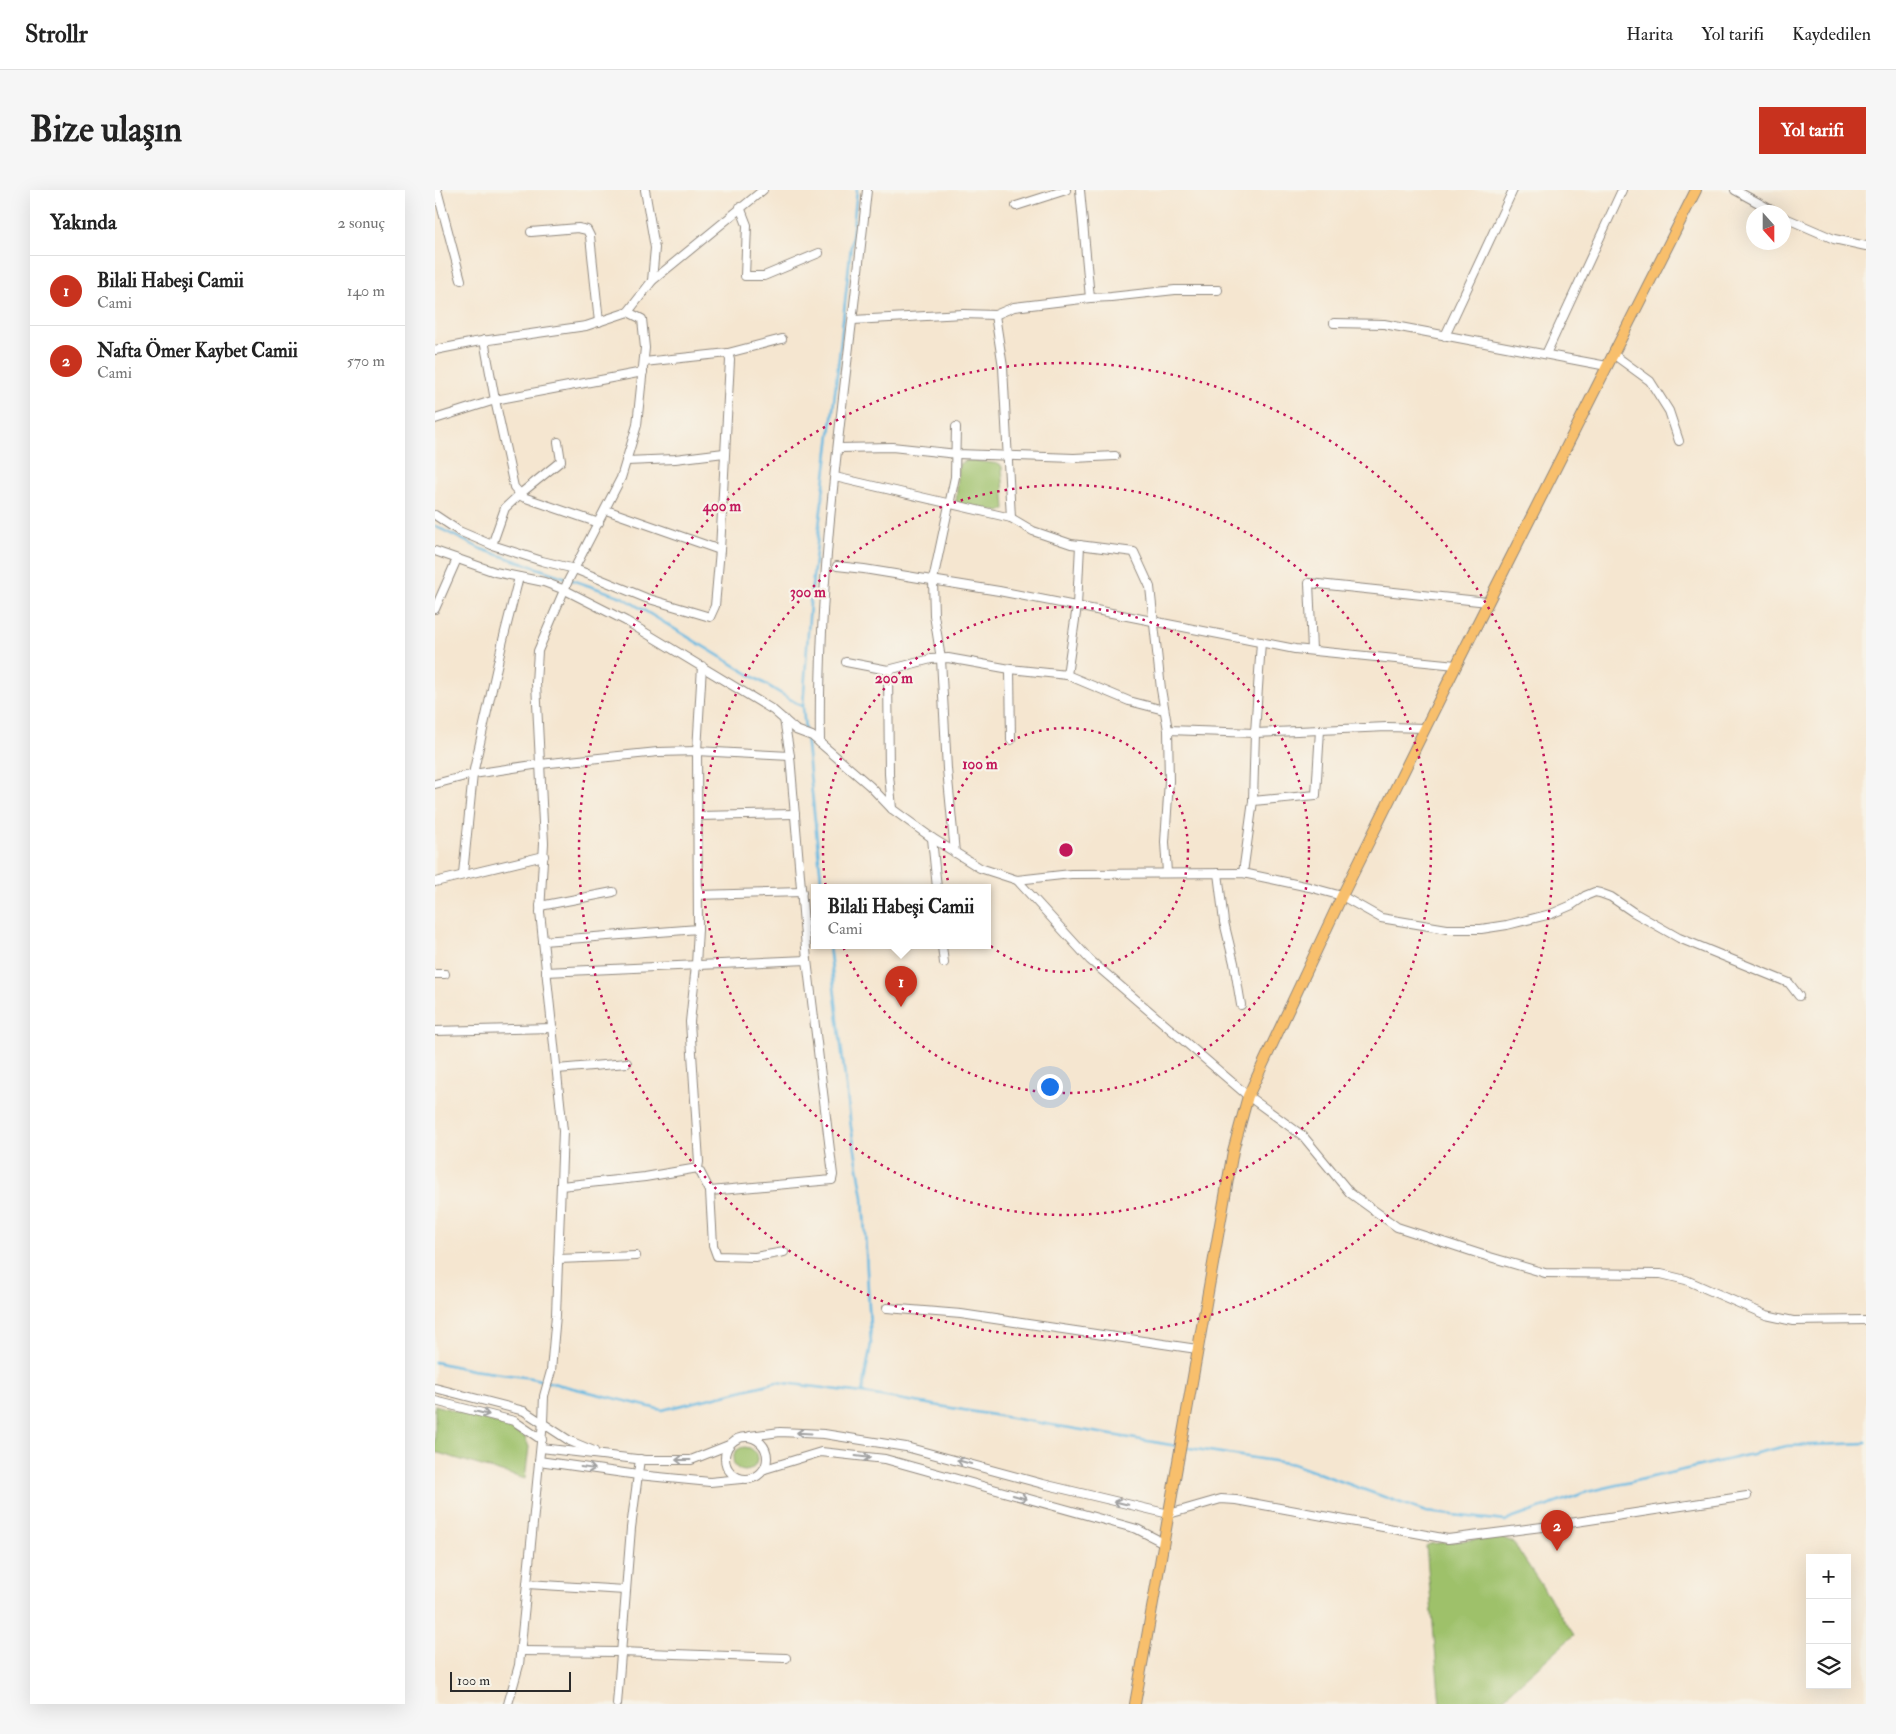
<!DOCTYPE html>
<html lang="tr">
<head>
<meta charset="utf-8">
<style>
  body { margin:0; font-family:"IM FELL Double Pica",serif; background:#f6f6f6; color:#222 }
  .controls { position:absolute; right:15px; bottom:15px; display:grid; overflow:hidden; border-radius:0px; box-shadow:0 5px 20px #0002 }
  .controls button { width:45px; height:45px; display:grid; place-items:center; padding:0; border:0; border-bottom:1px solid #e0e0e0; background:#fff; color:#222; font:25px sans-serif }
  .compass { position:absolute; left:1311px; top:15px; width:45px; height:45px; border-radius:50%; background:#fff; box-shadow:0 5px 20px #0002; rotate:159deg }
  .scale { position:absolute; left:15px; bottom:12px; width:121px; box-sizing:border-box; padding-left:5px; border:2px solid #2b2b2b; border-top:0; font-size:14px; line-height:18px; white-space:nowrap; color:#2b2b2b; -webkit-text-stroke:4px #f7f3e8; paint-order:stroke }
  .you { position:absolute; left:614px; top:896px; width:18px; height:18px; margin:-12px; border:4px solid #fff; border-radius:50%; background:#1a73e8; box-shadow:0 0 0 8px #1a73e833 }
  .badge { display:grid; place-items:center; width:32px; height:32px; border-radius:50%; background:#c8321e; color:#fff; font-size:16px; font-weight:700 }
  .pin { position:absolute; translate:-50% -41px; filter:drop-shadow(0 1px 2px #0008) }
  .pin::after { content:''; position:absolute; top:26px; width:18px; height:15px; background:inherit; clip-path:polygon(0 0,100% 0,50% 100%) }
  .popup { position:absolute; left:376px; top:694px; width:180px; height:65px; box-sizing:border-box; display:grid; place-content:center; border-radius:0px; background:#fff; filter:drop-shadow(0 1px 4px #0005); font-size:16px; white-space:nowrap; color:#767676 }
  .popup b { font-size:19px; color:#222 }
  .popup::after { content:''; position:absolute; left:50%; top:100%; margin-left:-10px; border:10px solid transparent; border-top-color:#fff }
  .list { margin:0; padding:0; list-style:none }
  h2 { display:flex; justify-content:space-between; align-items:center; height:65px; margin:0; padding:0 20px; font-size:21px }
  h2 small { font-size:16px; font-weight:400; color:#767676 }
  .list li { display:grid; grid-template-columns:32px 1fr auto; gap:15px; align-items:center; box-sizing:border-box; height:70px; padding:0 20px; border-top:1px solid #e0e0e0 }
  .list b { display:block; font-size:19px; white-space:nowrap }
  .list p { margin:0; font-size:16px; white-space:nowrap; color:#767676 }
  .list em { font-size:16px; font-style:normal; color:#767676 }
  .icon { flex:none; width:28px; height:28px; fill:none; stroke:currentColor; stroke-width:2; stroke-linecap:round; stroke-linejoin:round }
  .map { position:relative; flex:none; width:1431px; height:1514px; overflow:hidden; border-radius:0px }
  header { display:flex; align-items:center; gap:30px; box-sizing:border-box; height:70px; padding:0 25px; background:#fff; border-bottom:1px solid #e0e0e0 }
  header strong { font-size:24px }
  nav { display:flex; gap:28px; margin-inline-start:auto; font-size:18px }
  .intro { display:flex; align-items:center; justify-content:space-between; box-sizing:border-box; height:120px; padding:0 30px }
  h1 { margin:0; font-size:35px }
  .button { padding:12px 22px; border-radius:0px; background:#c8321e; color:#fff; font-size:18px; font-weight:700 }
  main { display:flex; gap:30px; padding:0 30px }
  aside { flex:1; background:#fff; border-radius:0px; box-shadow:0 5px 20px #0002 }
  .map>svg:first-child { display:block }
</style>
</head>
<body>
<header>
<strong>Strollr</strong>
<nav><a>Harita</a><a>Yol tarifi</a><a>Kaydedilen</a></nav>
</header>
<div class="intro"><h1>Bize ulaşın</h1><a class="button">Yol tarifi</a></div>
<main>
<aside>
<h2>Yakında<small>2 sonuç</small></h2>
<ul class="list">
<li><span class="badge">1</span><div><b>Bilali Habeşi Camii</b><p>Cami</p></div><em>140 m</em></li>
<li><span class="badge">2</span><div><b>Nafta Ömer Kaybet Camii</b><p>Cami</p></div><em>570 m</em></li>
</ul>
</aside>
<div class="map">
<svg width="1431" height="1514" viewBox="0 0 1431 1514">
  <rect width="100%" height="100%" fill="#f7f3e8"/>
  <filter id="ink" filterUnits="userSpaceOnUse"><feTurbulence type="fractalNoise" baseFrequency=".02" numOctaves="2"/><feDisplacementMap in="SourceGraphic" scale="10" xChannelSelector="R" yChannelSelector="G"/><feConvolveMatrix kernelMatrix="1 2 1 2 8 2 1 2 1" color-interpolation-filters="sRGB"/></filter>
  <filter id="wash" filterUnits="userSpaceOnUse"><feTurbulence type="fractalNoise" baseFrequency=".0096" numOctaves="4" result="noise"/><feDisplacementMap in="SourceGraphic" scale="20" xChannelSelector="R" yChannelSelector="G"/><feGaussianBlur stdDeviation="1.12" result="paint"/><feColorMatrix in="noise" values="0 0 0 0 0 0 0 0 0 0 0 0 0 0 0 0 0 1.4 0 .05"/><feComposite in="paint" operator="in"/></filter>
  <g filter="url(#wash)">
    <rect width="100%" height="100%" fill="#f5e6d0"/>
    <g fill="#9ec16b" stroke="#64764b">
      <polygon points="533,270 565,274 567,277 570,319 565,322 521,313 524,274"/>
      <polygon points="0,1215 75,1237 90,1247 94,1257 90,1289 0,1262"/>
      <circle cx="310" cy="1269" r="12"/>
      <polygon points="1065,1347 1078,1352 1139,1445 1061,1514 1005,1514 991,1356 995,1354"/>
    </g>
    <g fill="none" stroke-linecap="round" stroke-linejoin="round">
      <g stroke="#66b9e2" stroke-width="2.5">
        <polyline points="0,336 46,359 187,407 368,517"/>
        <polyline points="370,541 368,517 375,413 403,177 422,0"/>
        <polyline points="371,546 387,698"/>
        <polyline points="394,756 416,937 428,1007 436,1154 427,1203"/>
        <polyline points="0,1172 37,1180 97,1188 227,1220 342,1192 427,1203 742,1256"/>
        <polyline points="748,1257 858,1274 991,1322 1070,1331 1152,1302 1352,1256 1431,1253"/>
      </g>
    </g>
  </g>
  <g filter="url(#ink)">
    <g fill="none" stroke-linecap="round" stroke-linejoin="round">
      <g stroke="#90887e" stroke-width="10">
        <g id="minor">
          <polyline points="2,0 26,90"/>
          <polyline points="645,0 655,108"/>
          <polyline points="1300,0 1340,22"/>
          <polyline points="581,16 631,0"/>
          <polyline points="305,17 312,35 310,86 329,86 384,63"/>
          <polyline points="1348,27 1399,49 1431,56"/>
          <polyline points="96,42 143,38 152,40 155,46 164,132"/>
          <polyline points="217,91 328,0"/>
          <polyline points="560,125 568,177 576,328"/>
          <polyline points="418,130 528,124 560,125 579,117 655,108 676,107 740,100 783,100"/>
          <polyline points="899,133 949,134 1172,176"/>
          <polyline points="1010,146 1078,0"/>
          <polyline points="49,150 60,210 79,297 88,307 164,333"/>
          <polyline points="0,160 40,152 151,136 193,122 217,91 220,58 210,0"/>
          <polyline points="1111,164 1187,0"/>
          <polyline points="1178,164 1215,191 1234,221 1244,251"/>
          <polyline points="209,172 293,163 347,149"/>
          <polyline points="0,229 60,210 208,182"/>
          <polyline points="403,258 457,257 522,264 639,268 680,266"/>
          <polyline points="191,271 240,269 289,263"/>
          <polyline points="400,287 576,328 598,341 636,354 699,362 715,397 726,499 733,540 734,591 730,652 732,683"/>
          <polyline points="171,320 285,360"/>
          <polyline points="0,325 24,341 57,355 107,371 140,379 211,408 275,427 280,416 285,360 295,170 293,163"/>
          <polyline points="57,355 70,318 85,304 126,271 123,252"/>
          <polyline points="0,361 60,382 109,392 130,400 191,431 338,520 361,540 377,546 435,596 457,619 497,648 545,678 582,690 636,684 808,683 874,697 907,706 946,728 1012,739 1046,739 1072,735 1116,724 1137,715 1150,706 1160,702 1165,703 1176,707 1198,722 1244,748 1354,793 1364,806"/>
          <polyline points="402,376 429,379 564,401 860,459 1021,475"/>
          <polyline points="0,419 22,369"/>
          <polyline points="877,460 874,393 1053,412"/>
          <polyline points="411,472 453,480 496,469 513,468 575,479 632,485 694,511 729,520"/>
          <polyline points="267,476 262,561 263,739 261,775 255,832 264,972 263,978 275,1001 278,1055 282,1066 320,1067 349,1062"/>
          <polyline points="575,479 576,550"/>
          <polyline points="453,480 454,584 457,619"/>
          <polyline points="632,485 642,416 645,355"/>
          <polyline points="349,529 355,566 372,770"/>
          <polyline points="733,540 820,543 952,537 990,538"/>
          <path d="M 385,553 C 382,368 413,184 432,0"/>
          <polyline points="0,594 38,584 105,574 223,562 262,561 355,566"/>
          <polyline points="818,611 881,605 885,540"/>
          <polyline points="263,626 360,624"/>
          <polyline points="497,648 502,698"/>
          <polyline points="520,663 512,579 506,469 499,425 498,390 520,287 521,237"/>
          <polyline points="783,683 789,732 799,773 806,815"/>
          <polyline points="808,683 818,611 820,543 826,452"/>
          <polyline points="28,684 38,584 68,450 84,387"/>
          <polyline points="582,690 655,770 813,906 868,946 915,1003 962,1037 1048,1065 1110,1083 1226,1084 1251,1090 1331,1125 1358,1131 1431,1130"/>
          <polyline points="0,692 109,666"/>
          <polyline points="263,705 367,702"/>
          <polyline points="105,716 178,702"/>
          <polyline points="108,751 263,739"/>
          <polyline points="507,756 509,773"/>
          <polyline points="111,782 372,770 398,985 397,990 275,1001"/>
          <polyline points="0,784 10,784"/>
          <polyline points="0,841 118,838"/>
          <polyline points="122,879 192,873"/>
          <polyline points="126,996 210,987 263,978"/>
          <polyline points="123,1069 201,1066"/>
          <polyline points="452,1118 526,1124 762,1159"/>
          <polyline points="0,1198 89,1221 135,1251 159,1261"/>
          <polyline points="0,1211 79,1231 107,1250"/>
          <polyline points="315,1246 345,1242 389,1244 471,1257 608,1294 734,1324 786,1309 801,1310 1013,1349 1115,1336 1312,1306"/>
          <circle cx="311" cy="1268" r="21"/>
          <polyline points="106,1258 210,1270 256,1270 294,1255"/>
          <polyline points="104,1271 203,1285 275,1292 306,1289"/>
          <polyline points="330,1279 386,1262 450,1269 702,1339 729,1353"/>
          <polyline points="92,1394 190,1400"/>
          <polyline points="86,1461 185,1462 351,1468"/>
          <polyline points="73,1514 84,1475 108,1232 109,1206 116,1181 121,1125 128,941 105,722 109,653 101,493 103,461 133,391 186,288 202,235 210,158 207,129 193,122"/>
          <polyline points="182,1514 196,1338 205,1269"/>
        </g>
      </g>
      <g stroke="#90887e" stroke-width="12">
        <polyline id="major" points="700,1514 798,961 813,906 907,706 1024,470 1261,0"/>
      </g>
      <use href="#minor" stroke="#fff" stroke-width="8"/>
      <use href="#major" stroke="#f8bf6c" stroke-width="10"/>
    </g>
    <defs><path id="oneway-shaft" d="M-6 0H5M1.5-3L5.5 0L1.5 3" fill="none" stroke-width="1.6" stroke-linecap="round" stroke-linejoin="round" transform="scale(1.25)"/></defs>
    <g stroke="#a0a0a0">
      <use href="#oneway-shaft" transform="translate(47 1223) rotate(14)"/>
      <use href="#oneway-shaft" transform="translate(369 1243) rotate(-177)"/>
      <use href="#oneway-shaft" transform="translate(428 1267) rotate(7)"/>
      <use href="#oneway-shaft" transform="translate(248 1270) rotate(-180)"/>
      <use href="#oneway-shaft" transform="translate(529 1272) rotate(-164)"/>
      <use href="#oneway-shaft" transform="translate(153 1278) rotate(8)"/>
      <use href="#oneway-shaft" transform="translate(585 1307) rotate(16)"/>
      <use href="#oneway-shaft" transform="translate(686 1313) rotate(-167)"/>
    </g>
  </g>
  <g fill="none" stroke="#c2185b" stroke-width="2.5" stroke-dasharray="2.5 5">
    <circle cx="631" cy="660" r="122"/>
    <circle cx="631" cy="660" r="243"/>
    <circle cx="631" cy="660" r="365"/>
    <circle cx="631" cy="660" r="487"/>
  </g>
  <circle cx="631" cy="660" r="8" fill="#c2185b" stroke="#f7f3e8" stroke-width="2.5"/>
  <g font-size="15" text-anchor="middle" font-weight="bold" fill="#c2185b" stroke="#f7f3e8" stroke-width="4.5" stroke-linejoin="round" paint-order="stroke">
    <text x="287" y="321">400 m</text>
    <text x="373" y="407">300 m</text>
    <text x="459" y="493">200 m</text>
    <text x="545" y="579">100 m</text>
  </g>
</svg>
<div class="controls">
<button>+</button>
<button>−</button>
<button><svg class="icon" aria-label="layers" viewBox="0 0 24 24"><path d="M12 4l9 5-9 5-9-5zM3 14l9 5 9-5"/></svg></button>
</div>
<svg class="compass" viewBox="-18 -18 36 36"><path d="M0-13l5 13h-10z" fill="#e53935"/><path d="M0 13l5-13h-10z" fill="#767676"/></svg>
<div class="scale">100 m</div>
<div class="you"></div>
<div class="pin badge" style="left:466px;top:817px">1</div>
<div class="popup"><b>Bilali Habeşi Camii</b>Cami</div>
<div class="pin badge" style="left:1122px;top:1361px">2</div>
</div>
</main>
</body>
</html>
